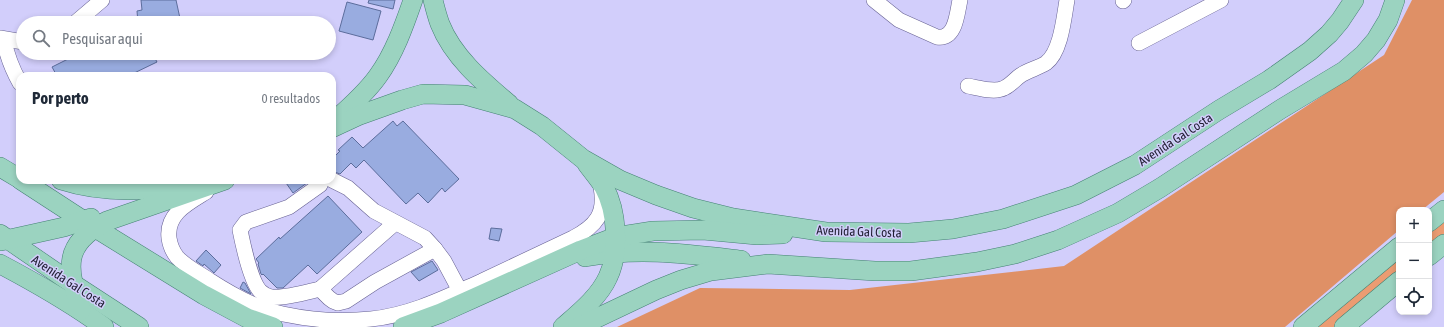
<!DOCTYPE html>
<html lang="pt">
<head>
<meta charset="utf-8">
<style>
  body { margin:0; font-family:"Asap Condensed",sans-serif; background:#f6f6f7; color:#1f2937 }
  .controls { position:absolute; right:12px; bottom:12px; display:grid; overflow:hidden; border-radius:8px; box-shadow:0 2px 6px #0003 }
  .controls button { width:36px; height:36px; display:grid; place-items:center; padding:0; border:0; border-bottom:1px solid #e0e1e3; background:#fff; color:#1f2937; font:20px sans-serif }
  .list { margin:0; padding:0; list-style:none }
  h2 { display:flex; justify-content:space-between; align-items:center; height:52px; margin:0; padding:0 16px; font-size:17px }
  h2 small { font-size:13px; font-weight:400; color:#747a83 }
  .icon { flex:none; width:22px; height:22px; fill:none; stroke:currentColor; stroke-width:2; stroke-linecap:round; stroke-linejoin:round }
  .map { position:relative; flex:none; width:1444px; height:327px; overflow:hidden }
  .search { position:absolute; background:#fff; box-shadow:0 2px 6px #0003; left:16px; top:16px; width:320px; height:44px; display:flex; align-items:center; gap:10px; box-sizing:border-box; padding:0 14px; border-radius:22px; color:#747a83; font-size:15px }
  .panel { position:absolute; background:#fff; box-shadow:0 2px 6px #0003; left:16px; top:72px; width:320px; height:112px; border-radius:12px }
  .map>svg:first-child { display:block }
</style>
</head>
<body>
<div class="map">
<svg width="1444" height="327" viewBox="0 0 1444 327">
  <rect width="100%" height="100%" fill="#d2cefb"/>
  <g fill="#eb9c72">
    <polygon points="1444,222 1444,237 1429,250 1429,234"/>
    <polygon points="1399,258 1399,274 1334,327 1316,327"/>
  </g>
  <polygon fill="#df9066" points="1412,0 1444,0 1444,192 1422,210 1399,210 1399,230 1285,327 617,327 700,288 850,290 1064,266 1384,55"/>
  <g fill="#99ace0" stroke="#5c6d9c">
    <polygon points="141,0 176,0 181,23 138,23 137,11 142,10"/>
    <polygon points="369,0 395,0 393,9 368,3"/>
    <polygon points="347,2 381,11 373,40 339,31"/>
    <polygon points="80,53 152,53 157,62 128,76 57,76 52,67"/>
    <polygon points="393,121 397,126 403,121 459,179 445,192 442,188 428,203 418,193 406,204 364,160 356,168 351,163 340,174 332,171 332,159 340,151 338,150 352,137 363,148"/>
    <polygon points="284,180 311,180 293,193"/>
    <polygon points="328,196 362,232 317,274 308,265 283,288 277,288 263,274 262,275 261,274 258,264 259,263 256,259 279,237 280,239"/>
    <polygon points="491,228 502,229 499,241 489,239"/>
    <polygon points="206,250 221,265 214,273 204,264 203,266 196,261"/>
    <polygon points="432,261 438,270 419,281 411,272"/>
    <polygon points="243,282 245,283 251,294 240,288"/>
  </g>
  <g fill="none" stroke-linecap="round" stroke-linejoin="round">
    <g stroke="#666192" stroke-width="16">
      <g id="minor">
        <path d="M 874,0 L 899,20 L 937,37 C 956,40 957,13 960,0"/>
        <polyline points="1123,1 1124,0"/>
        <polyline points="75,23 102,0"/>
        <polyline points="0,38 23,42"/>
        <path d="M 4,40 C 7,56 12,69 20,83"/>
        <polyline points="1139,43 1221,0"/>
        <path d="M 968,86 C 979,88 995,93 1004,88 C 1011,85 1015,79 1021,75 C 1029,70 1038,68 1046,63 C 1061,52 1064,17 1067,0"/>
        <polyline points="332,180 348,188 374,211 425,238 435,249 444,261 460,291"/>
        <path d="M 206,192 C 188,203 166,214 169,238 C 170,245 173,252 177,257 C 186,267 199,273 209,280 C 232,295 257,309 283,314 C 311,320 342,322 371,319 C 411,315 446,297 482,281 C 512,267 543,252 573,238 C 596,226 606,214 601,187"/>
        <polyline points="395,223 320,289 329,298 333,301 338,303 346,301 375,282 435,249"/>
        <path d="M 320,289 C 307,292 283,299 271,297 C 267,296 263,294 260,291 C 251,281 243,245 240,230 L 246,222 L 289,207 L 320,185 L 322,180"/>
      </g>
    </g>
    <g stroke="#448173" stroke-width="20">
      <g id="major">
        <path d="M 433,0 C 435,8 437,16 440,24 C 453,57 483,82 509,104"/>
        <path d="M 334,121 C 349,108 366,93 378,76 C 394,54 404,26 413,0"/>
        <polyline points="332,128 360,115 402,100 423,94 465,95 515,109 542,126 583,159 620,180 656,195 693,208 733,218 826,232 909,233 953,229 1003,219 1076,195 1135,165 1219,110 1269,80 1310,51 1329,34 1340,21 1354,0"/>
        <polyline points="0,167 20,179"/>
        <polyline points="21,180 84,221 204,295 247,318 273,327"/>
        <path d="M 61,180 C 101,193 143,192 184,185"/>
        <polyline points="1429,222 1444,210"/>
        <polyline points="0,234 73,284 139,327"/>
        <polyline points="1,241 64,227 91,218"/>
        <polyline points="1429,256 1444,244"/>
        <path d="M 585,257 C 639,247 688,254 741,260"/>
        <path d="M 0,264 C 36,283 71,303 104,327"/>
        <path d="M 81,310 C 67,268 62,244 107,221 L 225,180"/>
        <polyline points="403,327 441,313 581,250 615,237 653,231 703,230 757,235 783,234"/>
        <path d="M 563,327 C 579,313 599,297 608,277 C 620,252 617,211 604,187 C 599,179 593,172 587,164"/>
        <polyline points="578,327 656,290 681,280 711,271 768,264 875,271 911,271 977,262 1015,254 1058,240 1118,213 1160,188 1281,109 1344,71 1364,54 1376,40 1388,20 1395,0"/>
        <polyline points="1303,327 1399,247"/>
        <polyline points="1344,327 1399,281"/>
      </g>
    </g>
    <use href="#minor" stroke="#fff" stroke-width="15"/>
    <use href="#major" stroke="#9bd3c0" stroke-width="19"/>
  </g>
  <g text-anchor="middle" stroke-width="3" stroke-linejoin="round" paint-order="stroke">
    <g font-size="13" fill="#201e32" stroke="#d2cefb">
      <text transform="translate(1175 139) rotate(-33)" y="5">Avenida Gal Costa</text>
      <text transform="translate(859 231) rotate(2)" y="5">Avenida Gal Costa</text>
      <text transform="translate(69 281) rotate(33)" y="5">Avenida Gal Costa</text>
    </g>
  </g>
</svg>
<div class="controls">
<button>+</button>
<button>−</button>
<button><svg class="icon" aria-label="locate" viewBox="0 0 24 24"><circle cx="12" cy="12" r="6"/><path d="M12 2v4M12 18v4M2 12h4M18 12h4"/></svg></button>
</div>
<div class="search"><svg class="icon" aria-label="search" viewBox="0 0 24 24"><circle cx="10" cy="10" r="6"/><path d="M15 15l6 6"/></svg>Pesquisar aqui</div>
<section class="panel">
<h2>Por perto<small>0 resultados</small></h2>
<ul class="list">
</ul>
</section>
</div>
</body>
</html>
